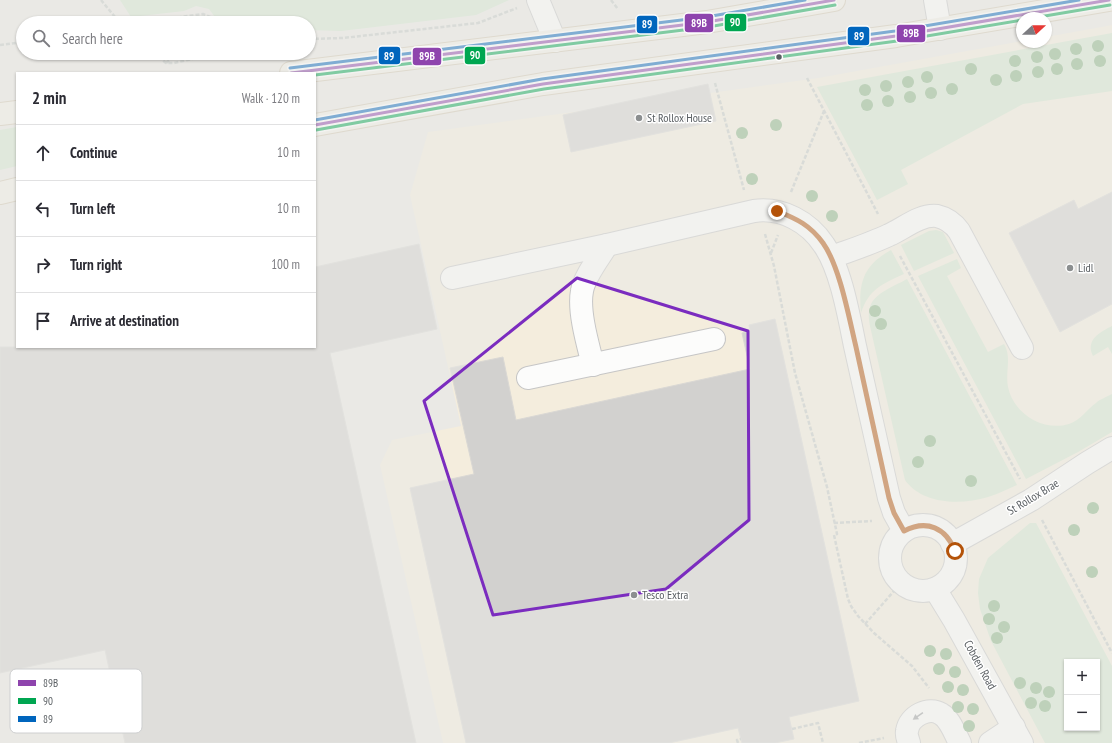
<!DOCTYPE html>
<html lang="en">
<head>
<meta charset="utf-8">
<style>
  body { margin:0; font-family:"PT Sans Narrow",sans-serif; background:#f7f7f7; color:#2b2b33 }
  .controls { position:absolute; right:12px; bottom:12px; display:grid; overflow:hidden; border-radius:0px; box-shadow:0 1px 3px #0004 }
  .controls button { width:36px; height:36px; display:grid; place-items:center; padding:0; border:0; border-bottom:1px solid #e1e1e2; background:#fff; color:#2b2b33; font:20px sans-serif }
  .compass { position:absolute; left:1016px; top:12px; width:36px; height:36px; border-radius:50%; background:#fff; box-shadow:0 1px 3px #0004; rotate:69deg }
  .stop { position:absolute; width:12px; height:12px; margin:-9px; border:3px solid #b45309; border-radius:50%; background:#fff }
  .stop.end { background:#b45309; border-color:#fff; box-shadow:0 1px 4px #0008 }
  .list { margin:0; padding:0; list-style:none }
  h2 { display:flex; justify-content:space-between; align-items:center; height:52px; margin:0; padding:0 16px; font-size:17px }
  h2 small { font-size:13px; font-weight:400; color:#7c7c81 }
  .list li { display:grid; grid-template-columns:26px 1fr auto; gap:12px; align-items:center; box-sizing:border-box; height:56px; padding:0 16px; border-top:1px solid #e1e1e2 }
  .list b { display:block; font-size:15px; white-space:nowrap }
  .list em { font-size:13px; font-style:normal; color:#7c7c81 }
  .icon { flex:none; width:22px; height:22px; fill:none; stroke:currentColor; stroke-width:2; stroke-linecap:round; stroke-linejoin:round }
  .map { position:relative; flex:none; width:1112px; height:743px; overflow:hidden }
  .search { position:absolute; background:#fff; box-shadow:0 1px 3px #0004; left:16px; top:16px; width:300px; height:44px; display:flex; align-items:center; gap:10px; box-sizing:border-box; padding:0 14px; border-radius:22px; color:#7c7c81; font-size:15px }
  .panel { position:absolute; background:#fff; box-shadow:0 1px 3px #0004; left:16px; top:72px; width:300px; height:276px; border-radius:0px }
  .map>svg:first-child { display:block }
</style>
</head>
<body>
<div class="map">
<svg width="1112" height="743" viewBox="0 0 1112 743">
  <rect width="100%" height="100%" fill="#eae9e5"/>
  <path fill="#f4eddd" fill-rule="evenodd" d="M 1112,25 L 1112,743 L 443,743 L 380,465 L 392,440 L 461,426 L 410,195 L 428,132 L 818,78 L 1022,41 L 1046,42 L 1046,37 ZM 1067,662 L 1097,662 L 1097,728 L 1067,728 Z"/>
  <g fill="#d4e7d0" fill-rule="evenodd">
    <polygon points="120,0 509,0 476,15 341,31 309,30 309,23 217,23 218,21 209,9 196,6 184,11 131,17"/>
    <polygon points="1112,33 1112,91 1023,104 901,170 908,184 877,200 817,87"/>
    <polygon points="17,127 17,166 0,170 0,130"/>
    <polygon points="936,230 943,232 954,253 914,271 901,245 929,231"/>
    <path d="M 891,250 L 904,274 C 882,284 869,289 861,313 C 858,282 864,265 891,250 Z"/>
    <path d="M 957,259 L 961,268 L 947,276 L 988,352 L 1004,344 C 1012,357 1005,372 1008,387 C 1013,413 1043,432 1069,424 C 1081,420 1086,410 1096,403 C 1100,399 1107,397 1112,394 L 1112,432 L 1078,452 L 1026,479 L 918,276 Z"/>
    <path d="M 907,279 L 1017,485 C 1007,489 998,494 988,497 C 961,505 923,505 905,480 L 870,326 C 869,321 868,313 870,307 C 874,293 895,286 907,279 Z"/>
    <path d="M 1112,326 L 1112,354 L 1108,347 L 1093,356 C 1085,340 1100,332 1112,326 Z"/>
    <path d="M 1030,523 L 1036,523 L 1112,666 L 1112,743 L 1045,743 L 991,641 L 980,609 L 978,593 L 979,579 L 988,558 ZM 1067,662 L 1097,662 L 1097,728 L 1067,728 Z"/>
  </g>
  <g fill="#d2d1cf" stroke="#dad8d4">
    <polygon points="708,84 716,121 571,152 563,115"/>
    <polygon points="1112,192 1112,304 1060,332 1009,233 1074,200 1078,209"/>
    <polygon points="419,244 437,329 330,353 416,743 125,743 105,650 0,673 0,347 315,347 315,267"/>
    <polygon points="775,319 859,701 789,717 794,739 775,743 742,743 738,728 669,743 466,743 410,488 474,474 450,368 503,357 516,420 750,369 742,333 750,331 749,325"/>
  </g>
  <g fill="none" stroke-linecap="round" stroke-linejoin="round">
    <g stroke="#c6c6c6" stroke-width="24">
      <g id="minor">
        <polyline points="538,0 555,41"/>
        <polyline points="935,0 940,29"/>
        <path d="M 832,257 C 851,250 870,244 889,235 C 903,229 920,214 937,216 C 946,218 954,224 959,231 L 1022,348"/>
        <path d="M 452,278 L 607,245 L 754,211 C 782,207 809,222 824,245 C 841,269 849,317 855,346 C 866,397 878,447 889,498 L 894,513 L 904,531"/>
        <path d="M 593,365 C 588,345 578,311 582,291 C 584,277 599,258 607,245"/>
        <polyline points="528,378 714,339"/>
        <circle cx="923" cy="558" r="33"/>
        <polyline points="952,544 1031,500 1087,463 1112,448"/>
        <polyline points="935,589 954,620 1022,743"/>
        <path d="M 909,743 C 908,739 906,735 907,731 C 909,716 929,706 941,714 C 950,719 955,734 960,743"/>
        <polyline points="990,743 1014,727"/>
      </g>
    </g>
    <g stroke="#d2c7b2" stroke-width="24">
      <g id="major">
        <polyline points="291,73 707,22 834,0"/>
        <polyline points="0,114 17,112"/>
        <polyline points="315,125 543,84 896,36 1109,0"/>
        <polyline points="0,193 17,189"/>
      </g>
    </g>
    <g stroke="#c5cbc7" stroke-width="2.5" stroke-dasharray="4 2" stroke-linecap="butt">
      <polyline points="101,0 120,23"/>
      <polyline points="611,0 618,9"/>
      <polyline points="136,23 203,14 210,17 211,23"/>
      <polyline points="309,39 343,38 478,23 517,8"/>
      <polyline points="0,45 23,42"/>
      <polyline points="154,53 166,63 174,63 219,53"/>
      <polyline points="166,63 178,53"/>
      <polyline points="807,78 878,214"/>
      <polyline points="715,83 744,190"/>
      <polyline points="791,192 824,111"/>
      <polyline points="765,234 774,266 795,373 827,487 837,534 834,535 848,599 851,606 858,616 874,633 912,666 929,688"/>
      <polyline points="771,253 778,235"/>
      <polyline points="900,256 1020,479"/>
      <polyline points="1042,520 1112,653"/>
      <polyline points="834,523 872,521"/>
      <polyline points="865,624 901,583"/>
      <polyline points="792,729 818,723 823,743"/>
      <polyline points="738,743 737,740 741,739"/>
      <polyline points="859,743 884,738"/>
    </g>
    <use href="#minor" stroke="#fcfcfb" stroke-width="22"/>
    <use href="#major" stroke="#f2efe7" stroke-width="22"/>
    <g stroke="#fff" stroke-width="6">
      <g id="bus-1">
        <polyline points="291,73 707,22 834,0"/>
        <polyline points="315,125 543,84 896,36 1109,0"/>
      </g>
    </g>
    <g stroke="#fff" stroke-width="6">
      <g id="bus-2">
        <polyline points="1033,18 1110,5"/>
        <polyline points="315,75 708,27 835,5"/>
        <polyline points="316,130 544,89 897,41 1022,20"/>
      </g>
    </g>
    <g stroke="#fff" stroke-width="6">
      <g id="bus-3">
        <polyline points="290,68 706,17 805,0"/>
        <polyline points="315,120 542,79 895,31 1079,0"/>
      </g>
    </g>
    <use href="#bus-1" stroke="#8e44ad" stroke-width="3"/>
    <use href="#bus-2" stroke="#00a651" stroke-width="3"/>
    <use href="#bus-3" stroke="#0065bd" stroke-width="3"/>
  </g>
  <g fill="#89b385">
    <circle cx="1098" cy="46" r="6"/>
    <circle cx="1076" cy="49" r="6"/>
    <circle cx="1055" cy="54" r="6"/>
    <circle cx="1037" cy="57" r="6"/>
    <circle cx="1015" cy="61" r="6"/>
    <circle cx="1100" cy="61" r="6"/>
    <circle cx="1077" cy="64" r="6"/>
    <circle cx="971" cy="69" r="6"/>
    <circle cx="1057" cy="69" r="6"/>
    <circle cx="1038" cy="72" r="6"/>
    <circle cx="1016" cy="76" r="6"/>
    <circle cx="927" cy="77" r="6"/>
    <circle cx="996" cy="80" r="6"/>
    <circle cx="908" cy="82" r="6"/>
    <circle cx="886" cy="86" r="6"/>
    <circle cx="952" cy="89" r="6"/>
    <circle cx="865" cy="90" r="6"/>
    <circle cx="931" cy="93" r="6"/>
    <circle cx="910" cy="97" r="6"/>
    <circle cx="888" cy="101" r="6"/>
    <circle cx="867" cy="105" r="6"/>
    <circle cx="776" cy="125" r="6"/>
    <circle cx="742" cy="133" r="6"/>
    <circle cx="752" cy="179" r="6"/>
    <circle cx="812" cy="196" r="6"/>
    <circle cx="832" cy="216" r="6"/>
    <circle cx="875" cy="311" r="6"/>
    <circle cx="881" cy="324" r="6"/>
    <circle cx="930" cy="441" r="6"/>
    <circle cx="918" cy="462" r="6"/>
    <circle cx="971" cy="481" r="6"/>
    <circle cx="1093" cy="508" r="6"/>
    <circle cx="1074" cy="530" r="6"/>
    <circle cx="1092" cy="572" r="6"/>
    <circle cx="994" cy="606" r="6"/>
    <circle cx="989" cy="619" r="6"/>
    <circle cx="1004" cy="627" r="6"/>
    <circle cx="997" cy="638" r="6"/>
    <circle cx="930" cy="651" r="6"/>
    <circle cx="946" cy="654" r="6"/>
    <circle cx="939" cy="669" r="6"/>
    <circle cx="955" cy="672" r="6"/>
    <circle cx="1020" cy="683" r="6"/>
    <circle cx="948" cy="687" r="6"/>
    <circle cx="1036" cy="688" r="6"/>
    <circle cx="963" cy="690" r="6"/>
    <circle cx="1049" cy="692" r="6"/>
    <circle cx="1031" cy="703" r="6"/>
    <circle cx="1045" cy="706" r="6"/>
    <circle cx="958" cy="707" r="6"/>
    <circle cx="973" cy="709" r="6"/>
    <circle cx="969" cy="726" r="6"/>
  </g>
  <defs><path id="oneway-solid" d="M-6-.8H1V-3.2L6.5 0L1 3.2V.8H-6Z"/></defs>
  <use fill="#9b9ea0" href="#oneway-solid" transform="translate(918 716) rotate(145)"/>
  <g fill="none" stroke-linecap="round" stroke-linejoin="round">
    <path stroke="#b45309" stroke-width="5" d="M 777,211 C 797,219 810,225 823,243 C 840,267 849,318 856,347 C 867,397 878,448 889,498 L 894,513 L 904,531 C 927,519 946,528 955,551"/>
  </g>
  <path d="M0 0H1112V743H0ZM 577,278 L 748,331 L 749,520 L 666,589 L 493,615 L 424,401 Z" fill="#eae9e5" fill-opacity=".55" fill-rule="evenodd"/>
  <path fill="none" stroke="#7b2cbf" stroke-width="3" stroke-linejoin="round" d="M 577,278 L 748,331 L 749,520 L 666,589 L 493,615 L 424,401 Z"/>
  <circle fill="#5a5f63" stroke="#fff" stroke-width="1.5" cx="779" cy="57" r="3.5"/>
  <g fill="#8c8f90" stroke="#fff" stroke-width="1.5">
    <circle cx="639" cy="118" r="4"/>
    <circle cx="1070" cy="268" r="4"/>
    <circle cx="634" cy="595" r="4"/>
  </g>
  <g text-anchor="middle" stroke-width="3" stroke-linejoin="round" paint-order="stroke">
    <g font-size="12" fill="#5a5f63" stroke="#fff" text-anchor="start">
      <text x="647" y="122">St Rollox House</text>
      <text x="1078" y="272">Lidl</text>
      <text x="642" y="599">Tesco Extra</text>
    </g>
    <g font-size="12" fill="#5a5f63" stroke="#fff">
      <text transform="translate(1033 497) rotate(-31)" y="4">St Rollox Brae</text>
      <text transform="translate(980 665) rotate(61)" y="4">Cobden Road</text>
    </g>
  </g>
  <rect x="10" y="669" width="132" height="64" rx="6" fill="#fff" stroke="#cecfd0" stroke-width="1"/>
  <rect x="18" y="680" width="18" height="6" fill="#8e44ad"/>
  <rect x="18" y="698" width="18" height="6" fill="#00a651"/>
  <rect x="18" y="716" width="18" height="6" fill="#0065bd"/>
  <g font-size="11" fill="#5a5f63">
    <text x="43" y="687">89B</text>
    <text x="43" y="705">90</text>
    <text x="43" y="723">89</text>
  </g>
  <g stroke="#fff" stroke-width="1.5">
    <rect x="724" y="13" width="23" height="19" rx="4" fill="#00a651"/>
    <rect x="684" y="13" width="30" height="20" rx="4" fill="#8e44ad"/>
    <rect x="636" y="15" width="22" height="19" rx="4" fill="#0065bd"/>
    <rect x="896" y="24" width="30" height="19" rx="4" fill="#8e44ad"/>
    <rect x="847" y="26" width="23" height="20" rx="4" fill="#0065bd"/>
    <rect x="464" y="46" width="22" height="19" rx="4" fill="#00a651"/>
    <rect x="378" y="46" width="23" height="19" rx="4" fill="#0065bd"/>
    <rect x="412" y="47" width="30" height="19" rx="4" fill="#8e44ad"/>
  </g>
  <g font-size="11" text-anchor="middle" font-weight="bold" fill="#fff">
    <text x="735" y="26">90</text>
    <text x="699" y="27">89B</text>
    <text x="647" y="28">89</text>
    <text x="911" y="37">89B</text>
    <text x="859" y="40">89</text>
    <text x="475" y="59">90</text>
    <text x="389" y="60">89</text>
    <text x="427" y="60">89B</text>
  </g>
</svg>
<div class="controls">
<button>+</button>
<button>−</button>
</div>
<svg class="compass" viewBox="-18 -18 36 36"><path d="M0-13l5 13h-10z" fill="#e53935"/><path d="M0 13l5-13h-10z" fill="#7c7c81"/></svg>
<div class="stop" style="left:955px;top:551px"></div>
<div class="stop end" style="left:777px;top:211px"></div>
<div class="search"><svg class="icon" aria-label="search" viewBox="0 0 24 24"><circle cx="10" cy="10" r="6"/><path d="M15 15l6 6"/></svg>Search here</div>
<section class="panel">
<h2>2 min<small>Walk · 120 m</small></h2>
<ul class="list">
<li><svg class="icon" aria-label="ahead" viewBox="0 0 24 24"><path d="M12 20V5M6 11l6-6 6 6"/></svg><div><b>Continue</b></div><em>10 m</em></li>
<li><svg class="icon" aria-label="left" viewBox="0 0 24 24"><path d="M17 20v-9H6M10 6l-5 5 5 5"/></svg><div><b>Turn left</b></div><em>10 m</em></li>
<li><svg class="icon" aria-label="right" viewBox="0 0 24 24"><path d="M7 20v-9h11M14 6l5 5-5 5"/></svg><div><b>Turn right</b></div><em>100 m</em></li>
<li><svg class="icon" aria-label="arrive" viewBox="0 0 24 24"><path d="M6 21V4h12l-3 4 3 4H6"/></svg><div><b>Arrive at destination</b></div></li>
</ul>
</section>
</div>
</body>
</html>
